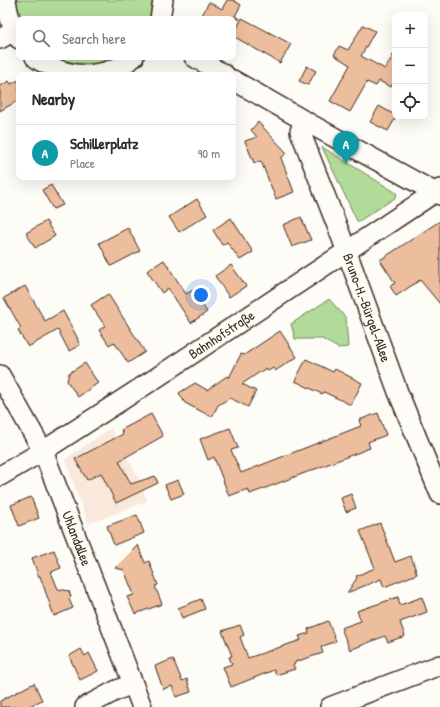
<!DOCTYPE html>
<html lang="en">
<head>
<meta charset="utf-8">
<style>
  body { margin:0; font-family:"Patrick Hand",sans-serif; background:#f7f7f7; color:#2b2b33 }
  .controls { position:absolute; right:12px; top:12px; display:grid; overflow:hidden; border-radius:8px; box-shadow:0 4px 16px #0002 }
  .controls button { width:36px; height:36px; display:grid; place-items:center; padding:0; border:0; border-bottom:1px solid #e1e1e2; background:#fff; color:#2b2b33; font:20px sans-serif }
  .you { position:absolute; left:201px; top:295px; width:14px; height:14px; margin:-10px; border:3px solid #fff; border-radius:50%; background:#1a73e8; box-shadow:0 0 0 6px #1a73e833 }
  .badge { display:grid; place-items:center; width:26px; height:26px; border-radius:50%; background:#2563eb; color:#fff; font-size:13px; font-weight:700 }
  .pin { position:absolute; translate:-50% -33px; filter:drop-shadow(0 1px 2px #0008) }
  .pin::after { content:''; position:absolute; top:21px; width:14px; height:12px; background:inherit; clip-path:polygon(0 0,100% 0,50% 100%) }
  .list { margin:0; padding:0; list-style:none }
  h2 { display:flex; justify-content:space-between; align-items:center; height:52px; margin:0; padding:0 16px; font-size:17px }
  h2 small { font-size:13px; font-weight:400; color:#7c7c81 }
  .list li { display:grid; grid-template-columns:26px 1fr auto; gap:12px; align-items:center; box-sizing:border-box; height:56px; padding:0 16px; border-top:1px solid #e1e1e2 }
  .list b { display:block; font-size:15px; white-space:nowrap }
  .list p { margin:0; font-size:13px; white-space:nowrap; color:#7c7c81 }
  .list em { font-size:13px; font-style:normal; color:#7c7c81 }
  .icon { flex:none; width:22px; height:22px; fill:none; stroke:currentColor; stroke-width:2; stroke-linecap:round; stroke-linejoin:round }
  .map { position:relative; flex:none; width:440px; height:707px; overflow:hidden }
  .search { position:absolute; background:#fff; box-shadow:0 4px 16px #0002; left:16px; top:16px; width:220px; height:44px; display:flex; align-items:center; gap:10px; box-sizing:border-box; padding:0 14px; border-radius:8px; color:#7c7c81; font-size:15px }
  .panel { position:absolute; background:#fff; box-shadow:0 4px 16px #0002; left:16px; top:72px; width:220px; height:108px; border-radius:8px }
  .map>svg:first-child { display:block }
</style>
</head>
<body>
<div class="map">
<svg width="440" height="707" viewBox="0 0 440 707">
  <rect width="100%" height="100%" fill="#fdfcf7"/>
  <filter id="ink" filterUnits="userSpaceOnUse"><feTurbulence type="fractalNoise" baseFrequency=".025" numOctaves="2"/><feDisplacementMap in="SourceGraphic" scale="8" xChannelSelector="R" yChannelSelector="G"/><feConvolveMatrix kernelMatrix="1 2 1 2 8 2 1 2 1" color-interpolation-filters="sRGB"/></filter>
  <g filter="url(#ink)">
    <polygon fill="#f8e9dc" points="111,428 140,481 147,501 88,524 65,459"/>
    <g fill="#b1db98" stroke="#76825b">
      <polygon points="12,0 154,0 150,19 19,19"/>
      <polygon points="48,57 119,57 102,64 81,67"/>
      <polygon points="322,147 395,192 397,194 395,198 359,221 357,221"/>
      <polygon points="329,299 346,318 348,347 338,348 322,339 295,339 291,324"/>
    </g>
    <g fill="#edbe9d" stroke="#3b2a1e">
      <polygon points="227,0 233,0 241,5 235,16 240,19 200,19 209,2 222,9"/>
      <polygon points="242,18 291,44 280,63 233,36"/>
      <polygon points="363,25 375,31 361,56 385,69 395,52 395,80 391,87 379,81 376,86 367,82 350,112 330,101 350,65 334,55 339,46 348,50"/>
      <polygon points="307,66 316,71 308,85 299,81"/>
      <polygon points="19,80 19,100 0,111 0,86 9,81 11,84"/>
      <polygon points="379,106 395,115 396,117 388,131 370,122"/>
      <polygon points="258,122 287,153 281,158 294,192 276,199 261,161 254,163 245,141 257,137 251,130"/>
      <polygon points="51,185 63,205 53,209 42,190"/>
      <polygon points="197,199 207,215 179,232 169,217"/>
      <polygon points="301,217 311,240 292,247 283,225"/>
      <polygon points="231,218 253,252 240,260 227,242 222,245 213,230"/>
      <polygon points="46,221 55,236 35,248 26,233"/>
      <polygon points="440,221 440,304 420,280 396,296 390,286 395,283 380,260"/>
      <polygon points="128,228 140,251 111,266 99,243"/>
      <polygon points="164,260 186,294 193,290 207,312 191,323 168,288 162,293 147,271"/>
      <polygon points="231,265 246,286 229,297 215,276"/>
      <polygon points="25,286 45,321 63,311 78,339 77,339 80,345 69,351 58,330 28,347 18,330 21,328 4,298"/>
      <polygon points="108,294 145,352 128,363 114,342 109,345 99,330 105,326 91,305"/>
      <polygon points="280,331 297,357 275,371 273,368 268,371 266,368 242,384 256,391 248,407 230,398 218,405 212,417 185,403 179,393 195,383 207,390 227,376 229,378 241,354 244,355"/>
      <polygon points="306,359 333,372 335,369 362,383 351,405 324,392 322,394 295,381"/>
      <polygon points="85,363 98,383 78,397 67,381 69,373"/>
      <polygon points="378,413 386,435 368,442 370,448 250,494 248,489 229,496 214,457 208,460 200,439 230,428 238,448 231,450 241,473 361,426 359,420"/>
      <polygon points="151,414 163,436 119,461 131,484 155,476 158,483 116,503 101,473 87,480 75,459 123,434 121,430"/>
      <polygon points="178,480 184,494 171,499 165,485"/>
      <polygon points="351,494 356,508 346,512 341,498"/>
      <polygon points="31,497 39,518 19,526 11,505"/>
      <polygon points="137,515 144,533 114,545 107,526"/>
      <polygon points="380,523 395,562 411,556 417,574 384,587 381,579 347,593 357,578 356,576 375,568 360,531"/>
      <polygon points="138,545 145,563 149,561 158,585 155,586 162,604 135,614 127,597 134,595 124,570 115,568"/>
      <polygon points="54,550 61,568 51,572 58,589 69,591 71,597 69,599 73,608 54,616 40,576 39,577 32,558"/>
      <polygon points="398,597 400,605 422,597 427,612 400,622 405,636 388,642 385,636 350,650 341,628 361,621 357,611"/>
      <polygon points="201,599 205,609 182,618 178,608"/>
      <polygon points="328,621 336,641 321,647 323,653 295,662 295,664 293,665 295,669 276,675 274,670 231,687 223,667 232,664 229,657 232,656 222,631 240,625 244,635 240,637 248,658 301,640 299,636 309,633 308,629"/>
      <polygon points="81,649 85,656 89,653 98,671 80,680 69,656"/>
      <polygon points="173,659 182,681 187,679 191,692 176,697 172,686 163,689 155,666"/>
      <polygon points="34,683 42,700 28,707 0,707 0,701"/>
    </g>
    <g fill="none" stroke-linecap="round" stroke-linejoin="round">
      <g stroke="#3b2a1e" stroke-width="22">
        <g id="minor">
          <path d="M 6,0 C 8,14 11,27 19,39"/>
          <polyline points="160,19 163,0"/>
          <polyline points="0,39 14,31"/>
          <path d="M 35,57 C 39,61 44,63 48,65 C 76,80 110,77 134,57"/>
          <polyline points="194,57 225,75"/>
          <polyline points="233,80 312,125 440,195"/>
          <path id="s1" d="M 305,121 L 300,131 L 341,236 L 398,392 L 440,494"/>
          <path id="s2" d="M 0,375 L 43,451 L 142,707"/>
          <path id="s3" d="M 0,476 L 43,451 L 156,378 L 440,189"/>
          <polyline points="85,707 117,690 133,684"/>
          <polyline points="330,707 440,665"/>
        </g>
      </g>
      <use href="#minor" stroke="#fdfcf7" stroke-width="19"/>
    </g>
  </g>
  <g text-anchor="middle" stroke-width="3.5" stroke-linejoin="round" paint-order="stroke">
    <g font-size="14" fill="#3b2a1e" stroke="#fdfcf7">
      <text dy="5" stroke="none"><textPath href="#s1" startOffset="200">Bruno-H.-Bürgel-Allee</textPath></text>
      <text dy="5" stroke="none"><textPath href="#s3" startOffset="263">Bahnhofstraße</textPath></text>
      <text dy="5" stroke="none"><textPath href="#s2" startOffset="181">Uhlandallee</textPath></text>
    </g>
  </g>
</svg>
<div class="controls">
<button>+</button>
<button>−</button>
<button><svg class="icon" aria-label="locate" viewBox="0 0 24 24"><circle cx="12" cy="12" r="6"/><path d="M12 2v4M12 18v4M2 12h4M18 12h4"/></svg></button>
</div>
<div class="you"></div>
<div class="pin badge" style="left:346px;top:164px;background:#0f9aa8">A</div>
<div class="search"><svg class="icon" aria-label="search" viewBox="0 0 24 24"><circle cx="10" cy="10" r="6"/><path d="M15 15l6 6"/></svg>Search here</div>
<section class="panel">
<h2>Nearby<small></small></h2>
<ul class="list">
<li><span class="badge" style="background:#0f9aa8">A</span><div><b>Schillerplatz</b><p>Place</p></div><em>90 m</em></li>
</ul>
</section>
</div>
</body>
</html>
